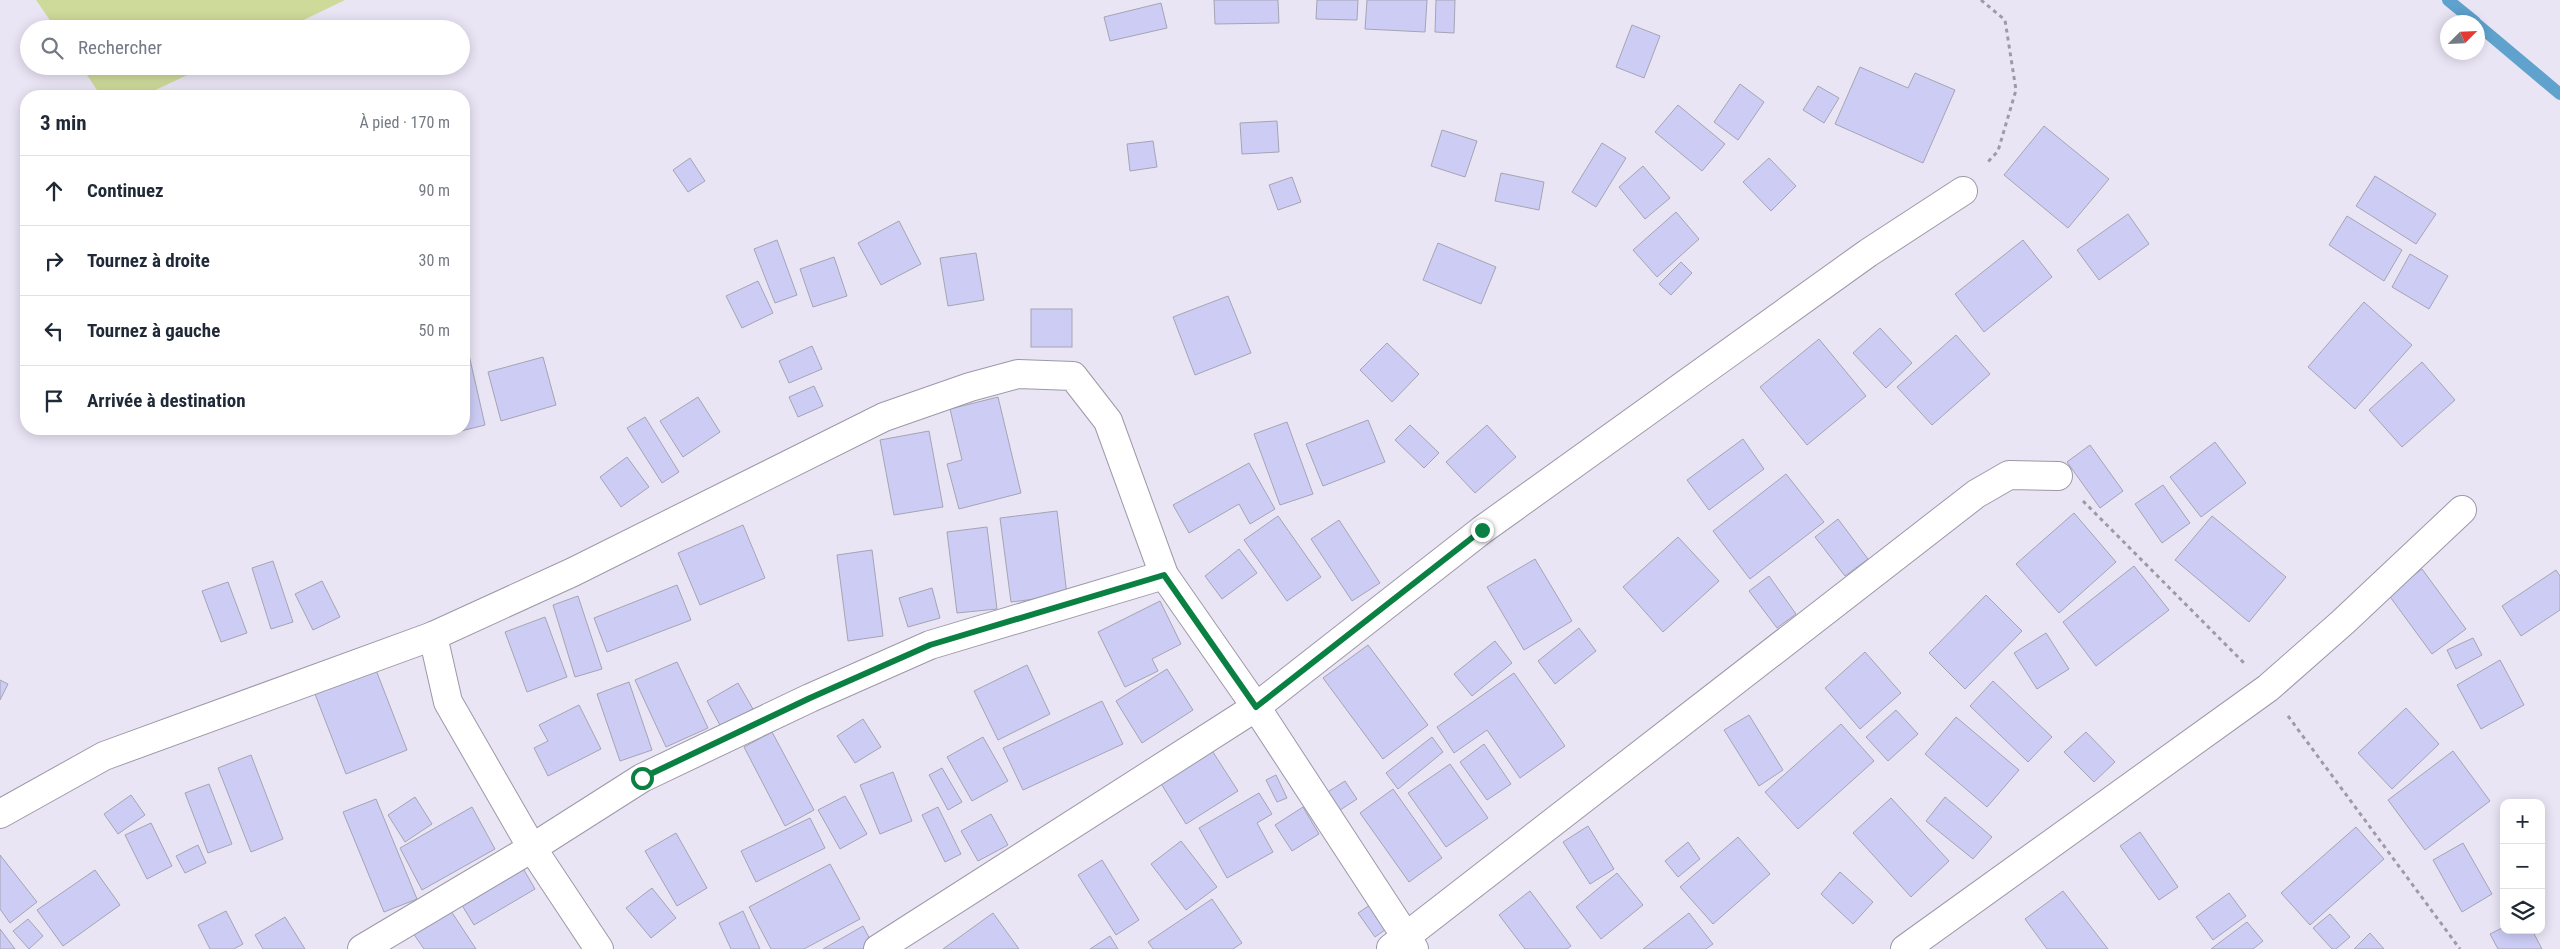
<!DOCTYPE html>
<html lang="fr">
<head>
<meta charset="utf-8">
<style>
  body { margin:0; font-family:"Roboto Condensed",sans-serif; background:#f6f6f7; color:#1f2937 }
  .controls { position:absolute; right:15px; bottom:15px; display:grid; overflow:hidden; border-radius:10px; box-shadow:0 2px 12px #0003 }
  .controls button { width:45px; height:45px; display:grid; place-items:center; padding:0; border:0; border-bottom:1px solid #e0e1e3; background:#fff; color:#1f2937; font:25px sans-serif }
  .compass { position:absolute; left:2440px; top:15px; width:45px; height:45px; border-radius:50%; background:#fff; box-shadow:0 2px 12px #0003; rotate:66deg }
  .stop { position:absolute; width:15px; height:15px; margin:-11px; border:4px solid #0b8043; border-radius:50%; background:#fff }
  .stop.end { background:#0b8043; border-color:#fff; box-shadow:0 1px 5px #0008 }
  .list { margin:0; padding:0; list-style:none }
  h2 { display:flex; justify-content:space-between; align-items:center; height:65px; margin:0; padding:0 20px; font-size:21px }
  h2 small { font-size:16px; font-weight:400; color:#747a83 }
  .list li { display:grid; grid-template-columns:32px 1fr auto; gap:15px; align-items:center; box-sizing:border-box; height:70px; padding:0 20px; border-top:1px solid #e0e1e3 }
  .list b { display:block; font-size:19px; white-space:nowrap }
  .list em { font-size:16px; font-style:normal; color:#747a83 }
  .icon { flex:none; width:28px; height:28px; fill:none; stroke:currentColor; stroke-width:2; stroke-linecap:round; stroke-linejoin:round }
  .map { position:relative; flex:none; width:2560px; height:949px; overflow:hidden }
  .search { position:absolute; background:#fff; box-shadow:0 2px 12px #0003; left:20px; top:20px; width:450px; height:55px; display:flex; align-items:center; gap:12px; box-sizing:border-box; padding:0 18px; border-radius:28px; color:#747a83; font-size:19px }
  .panel { position:absolute; background:#fff; box-shadow:0 2px 12px #0003; left:20px; top:90px; width:450px; height:345px; border-radius:20px }
  .map>svg:first-child { display:block }
</style>
</head>
<body>
<div class="map">
<svg width="2560" height="949" viewBox="0 0 2560 949">
  <rect width="100%" height="100%" fill="#eae5f5"/>
  <g fill="#ceda99">
    <polygon points="36,0 345,0 285,29 56,29"/>
    <polygon points="81,66 206,66 143,96 101,96"/>
  </g>
  <g fill="none" stroke-linecap="round" stroke-linejoin="round">
    <g stroke="#5ea2cd" stroke-width="12">
      <polyline points="2448,0 2475,22"/>
      <polyline points="2478,25 2560,94"/>
    </g>
  </g>
  <g fill="#cdccf5" stroke="#a4a4b4">
    <polygon points="1214,0 1278,0 1279,23 1215,24"/>
    <polygon points="1317,0 1358,0 1357,20 1316,19"/>
    <polygon points="1367,0 1427,0 1425,32 1365,29"/>
    <polygon points="1436,0 1455,0 1454,33 1435,32"/>
    <polygon points="1161,3 1167,28 1110,41 1104,17"/>
    <polygon points="1632,25 1660,36 1644,78 1616,67"/>
    <polygon points="1860,67 1908,88 1915,73 1955,90 1923,163 1835,124"/>
    <polygon points="1740,84 1764,102 1738,140 1714,122"/>
    <polygon points="1818,86 1839,98 1824,123 1803,110"/>
    <polygon points="1678,105 1725,144 1702,171 1655,132"/>
    <polygon points="1277,121 1279,152 1242,154 1240,123"/>
    <polygon points="2044,126 2109,179 2068,228 2004,175"/>
    <polygon points="1442,130 1477,141 1465,177 1431,166"/>
    <polygon points="1153,141 1157,167 1130,171 1127,144"/>
    <polygon points="1602,143 1626,158 1596,207 1572,192"/>
    <polygon points="690,158 705,181 688,192 673,170"/>
    <polygon points="1769,158 1796,186 1771,211 1743,182"/>
    <polygon points="1643,166 1670,198 1645,219 1619,187"/>
    <polygon points="1501,173 1544,182 1539,210 1495,201"/>
    <polygon points="2375,176 2436,214 2416,244 2356,206"/>
    <polygon points="1292,177 1301,202 1278,210 1269,185"/>
    <polygon points="1676,212 1699,239 1657,277 1633,250"/>
    <polygon points="2128,214 2149,244 2099,280 2077,250"/>
    <polygon points="2347,216 2402,250 2384,281 2329,245"/>
    <polygon points="899,221 921,264 881,285 858,243"/>
    <polygon points="777,240 797,295 775,303 754,249"/>
    <polygon points="2023,240 2052,277 1984,332 1955,294"/>
    <polygon points="1438,243 1496,267 1481,304 1423,280"/>
    <polygon points="976,253 984,300 948,306 940,258"/>
    <polygon points="2410,254 2448,276 2429,309 2392,287"/>
    <polygon points="834,257 847,296 813,307 800,269"/>
    <polygon points="1681,262 1692,273 1671,295 1659,284"/>
    <polygon points="758,281 773,313 742,328 726,296"/>
    <polygon points="1228,296 1251,353 1195,375 1173,317"/>
    <polygon points="2364,302 2412,345 2355,409 2308,367"/>
    <rect x="1031" y="309" width="41" height="38"/>
    <polygon points="1880,328 1912,363 1886,388 1853,353"/>
    <polygon points="1956,335 1990,374 1932,425 1897,387"/>
    <polygon points="1819,339 1866,396 1807,445 1760,387"/>
    <polygon points="1387,343 1419,374 1392,402 1360,370"/>
    <polygon points="812,346 822,369 789,383 779,361"/>
    <polygon points="469,355 485,425 457,432 456,429 464,429 464,356"/>
    <polygon points="543,357 556,405 501,421 488,372"/>
    <polygon points="2422,362 2455,400 2402,447 2369,410"/>
    <polygon points="814,386 823,406 798,417 789,397"/>
    <polygon points="698,397 720,432 683,457 660,421"/>
    <polygon points="998,397 1021,493 959,509 947,464 962,460 950,409"/>
    <polygon points="645,417 679,472 662,483 627,428"/>
    <polygon points="1368,420 1385,462 1323,486 1306,444"/>
    <polygon points="1287,422 1313,494 1280,505 1254,434"/>
    <polygon points="1410,425 1439,453 1424,468 1395,440"/>
    <polygon points="1487,425 1516,457 1475,493 1446,462"/>
    <polygon points="929,431 943,507 894,515 880,440"/>
    <polygon points="1743,439 1764,469 1709,510 1687,480"/>
    <polygon points="2215,442 2246,483 2201,517 2170,477"/>
    <polygon points="2090,445 2123,491 2100,508 2067,462"/>
    <polygon points="627,457 649,487 621,507 600,477"/>
    <polygon points="1249,463 1275,509 1250,524 1239,504 1189,533 1173,505"/>
    <polygon points="1786,474 1824,522 1750,579 1713,531"/>
    <polygon points="2163,485 2190,523 2162,543 2135,504"/>
    <polygon points="1057,511 1067,595 1011,602 1000,518"/>
    <polygon points="2074,513 2116,562 2059,613 2016,564"/>
    <polygon points="1278,516 1321,577 1287,601 1244,540"/>
    <polygon points="2212,516 2286,577 2249,622 2175,560"/>
    <polygon points="1838,519 1868,559 1845,576 1815,537"/>
    <polygon points="1339,520 1380,583 1352,601 1311,539"/>
    <polygon points="743,525 765,578 700,605 678,553"/>
    <polygon points="987,527 997,609 957,613 947,532"/>
    <polygon points="1678,537 1719,581 1663,632 1623,587"/>
    <polygon points="1239,549 1257,573 1222,599 1205,576"/>
    <polygon points="872,550 883,636 848,641 837,555"/>
    <polygon points="1535,559 1572,621 1524,650 1487,587"/>
    <polygon points="273,561 293,622 271,629 252,568"/>
    <polygon points="2134,566 2169,610 2096,666 2063,622"/>
    <polygon points="2422,569 2466,629 2432,654 2388,594"/>
    <polygon points="2556,570 2560,576 2560,610 2521,636 2502,606"/>
    <polygon points="1769,576 1796,614 1777,628 1749,591"/>
    <polygon points="322,581 340,617 313,630 295,594"/>
    <polygon points="228,582 247,633 221,642 202,591"/>
    <polygon points="677,585 691,620 607,652 594,618"/>
    <polygon points="932,588 940,618 908,627 899,598"/>
    <polygon points="1986,595 2022,631 1965,689 1929,653"/>
    <polygon points="578,596 602,669 575,677 553,605"/>
    <polygon points="1160,601 1181,644 1152,659 1158,671 1125,687 1098,632"/>
    <polygon points="545,617 567,677 527,692 505,632"/>
    <polygon points="1579,628 1596,651 1555,684 1538,661"/>
    <polygon points="2046,633 2069,669 2037,689 2014,653"/>
    <polygon points="2473,638 2482,655 2456,669 2447,650"/>
    <polygon points="1495,641 1512,663 1472,696 1454,674"/>
    <polygon points="1368,645 1428,725 1383,759 1323,678"/>
    <polygon points="1865,652 1901,693 1860,729 1825,688"/>
    <polygon points="2500,660 2524,705 2481,729 2457,685"/>
    <polygon points="677,662 708,728 666,747 635,680"/>
    <polygon points="1027,665 1050,714 998,740 974,691"/>
    <polygon points="1167,669 1193,710 1142,743 1116,701"/>
    <polygon points="376,670 407,750 346,774 315,694"/>
    <polygon points="1514,673 1565,746 1520,778 1487,730 1454,753 1437,727"/>
    <polygon points="0,680 8,684 0,700"/>
    <polygon points="1993,681 2052,737 2028,762 1970,706"/>
    <polygon points="629,682 652,750 620,761 597,694"/>
    <polygon points="738,683 753,709 721,727 707,701"/>
    <polygon points="1102,701 1123,744 1023,790 1003,748"/>
    <polygon points="579,705 601,749 548,776 534,748 548,741 539,725"/>
    <polygon points="2406,708 2439,744 2392,789 2358,753"/>
    <polygon points="1896,710 1918,734 1888,761 1866,737"/>
    <polygon points="1749,715 1783,770 1759,786 1724,730"/>
    <polygon points="1956,717 2019,770 1987,807 1925,754"/>
    <polygon points="863,719 881,747 855,763 837,736"/>
    <polygon points="1841,724 1874,761 1798,829 1765,792"/>
    <polygon points="772,732 814,810 785,826 744,747"/>
    <polygon points="2086,732 2115,762 2094,782 2064,752"/>
    <polygon points="983,737 1008,781 972,801 947,757"/>
    <polygon points="1432,737 1443,752 1398,789 1386,773"/>
    <polygon points="1484,744 1511,784 1487,800 1460,762"/>
    <polygon points="1211,749 1238,791 1186,824 1160,782"/>
    <polygon points="2453,751 2490,801 2425,850 2388,800"/>
    <polygon points="251,755 283,839 251,852 218,768"/>
    <polygon points="1450,764 1488,818 1446,847 1408,793"/>
    <polygon points="942,768 962,802 948,810 929,775"/>
    <polygon points="893,772 912,821 880,834 860,785"/>
    <polygon points="1276,775 1287,798 1277,802 1266,780"/>
    <polygon points="1345,781 1357,799 1334,814 1323,795"/>
    <polygon points="209,784 232,844 208,853 185,793"/>
    <polygon points="1393,789 1442,858 1409,882 1360,813"/>
    <polygon points="1259,793 1272,814 1257,823 1273,852 1227,878 1199,828"/>
    <polygon points="131,795 145,815 118,834 104,814"/>
    <polygon points="845,796 867,834 840,849 818,810"/>
    <polygon points="415,797 432,824 405,842 388,815"/>
    <polygon points="1945,797 1992,837 1973,859 1926,821"/>
    <polygon points="1891,798 1949,861 1911,897 1853,833"/>
    <polygon points="376,799 417,899 384,912 343,812"/>
    <polygon points="472,807 495,849 422,890 400,848"/>
    <polygon points="938,807 961,854 945,862 922,815"/>
    <polygon points="1303,807 1319,834 1292,851 1275,825"/>
    <polygon points="991,814 1008,845 978,861 961,831"/>
    <polygon points="810,818 825,848 756,882 741,851"/>
    <polygon points="151,823 172,866 147,879 125,835"/>
    <polygon points="1588,826 1614,869 1590,884 1563,842"/>
    <polygon points="2356,827 2384,859 2310,925 2281,893"/>
    <polygon points="2140,832 2178,887 2159,900 2120,846"/>
    <polygon points="676,833 707,888 677,906 645,851"/>
    <polygon points="1738,837 1770,874 1713,924 1680,887"/>
    <polygon points="1181,841 1217,887 1186,910 1151,864"/>
    <polygon points="1688,842 1700,859 1678,877 1665,861"/>
    <polygon points="2463,843 2492,894 2462,912 2433,860"/>
    <polygon points="198,845 206,863 185,873 176,856"/>
    <polygon points="0,855 37,902 10,923 0,909"/>
    <polygon points="1102,860 1139,920 1116,935 1078,875"/>
    <polygon points="830,864 860,919 804,949 771,949 749,907"/>
    <polygon points="521,865 535,889 474,925 460,902"/>
    <polygon points="95,870 120,905 63,946 37,910"/>
    <polygon points="1840,872 1873,902 1853,924 1821,894"/>
    <polygon points="1617,873 1643,905 1601,939 1576,907"/>
    <polygon points="652,888 676,918 651,938 626,908"/>
    <polygon points="1530,891 1571,946 1567,949 1525,949 1499,915"/>
    <polygon points="2063,891 2108,949 2047,949 2025,919"/>
    <polygon points="2229,893 2246,916 2213,940 2196,917"/>
    <polygon points="1212,899 1242,943 1233,949 1153,949 1148,942"/>
    <polygon points="1376,901 1392,925 1375,937 1358,913"/>
    <polygon points="449,908 476,949 424,949 413,933"/>
    <polygon points="226,911 243,944 234,949 210,949 198,925"/>
    <polygon points="743,911 760,949 731,949 719,923"/>
    <polygon points="993,913 1019,949 943,949"/>
    <polygon points="1689,913 1713,944 1706,949 1643,949"/>
    <polygon points="2330,914 2350,937 2336,949 2332,949 2313,928"/>
    <polygon points="285,917 305,949 263,949 255,935"/>
    <polygon points="28,919 43,936 29,949 13,931"/>
    <polygon points="2247,922 2263,941 2253,949 2211,949"/>
    <polygon points="863,926 873,945 866,949 823,949"/>
    <polygon points="2504,927 2504,930 2532,930 2542,949 2498,949 2490,934"/>
    <polygon points="0,929 15,949 0,949"/>
    <polygon points="2370,933 2384,949 2354,949"/>
    <polygon points="1110,936 1118,949 1090,949"/>
  </g>
  <g fill="none" stroke-linecap="round" stroke-linejoin="round">
    <g stroke="#9d98a7" stroke-width="30">
      <g id="minor">
        <polyline points="433,636 448,702 532,848 599,949"/>
        <polyline points="0,814 104,756 433,636 573,572 884,417 970,387 1018,374 1073,376 1108,421 1164,575 1256,707 1414,949"/>
        <polyline points="1391,948 1976,494 2009,475 2058,476"/>
        <polyline points="362,949 532,848 642,778 810,698 930,645 1164,575"/>
        <polyline points="878,949 1256,707 1482,530 1868,253 1963,191"/>
        <polyline points="1905,949 2268,688 2343,622 2462,510"/>
      </g>
    </g>
    <g stroke="#9e9ba7" stroke-width="3" stroke-dasharray="4 4" stroke-linecap="butt">
      <polyline points="1981,0 2005,20 2016,90 1998,151 1986,164"/>
      <polyline points="2083,501 2244,663"/>
      <polyline points="2288,716 2460,949"/>
    </g>
    <use href="#minor" stroke="#fff" stroke-width="28"/>
  </g>
  <g fill="none" stroke-linecap="round" stroke-linejoin="round">
    <polyline stroke="#0b8043" stroke-width="6" points="642,778 810,698 930,645 1164,575 1256,707 1482,530"/>
  </g>
</svg>
<div class="controls">
<button>+</button>
<button>−</button>
<button><svg class="icon" aria-label="layers" viewBox="0 0 24 24"><path d="M12 4l9 5-9 5-9-5zM3 14l9 5 9-5"/></svg></button>
</div>
<svg class="compass" viewBox="-18 -18 36 36"><path d="M0-13l5 13h-10z" fill="#e53935"/><path d="M0 13l5-13h-10z" fill="#747a83"/></svg>
<div class="stop" style="left:642px;top:778px"></div>
<div class="stop end" style="left:1482px;top:530px"></div>
<div class="search"><svg class="icon" aria-label="search" viewBox="0 0 24 24"><circle cx="10" cy="10" r="6"/><path d="M15 15l6 6"/></svg>Rechercher</div>
<section class="panel">
<h2>3 min<small>À pied · 170 m</small></h2>
<ul class="list">
<li><svg class="icon" aria-label="ahead" viewBox="0 0 24 24"><path d="M12 20V5M6 11l6-6 6 6"/></svg><div><b>Continuez</b></div><em>90 m</em></li>
<li><svg class="icon" aria-label="right" viewBox="0 0 24 24"><path d="M7 20v-9h11M14 6l5 5-5 5"/></svg><div><b>Tournez à droite</b></div><em>30 m</em></li>
<li><svg class="icon" aria-label="left" viewBox="0 0 24 24"><path d="M17 20v-9H6M10 6l-5 5 5 5"/></svg><div><b>Tournez à gauche</b></div><em>50 m</em></li>
<li><svg class="icon" aria-label="arrive" viewBox="0 0 24 24"><path d="M6 21V4h12l-3 4 3 4H6"/></svg><div><b>Arrivée à destination</b></div></li>
</ul>
</section>
</div>
</body>
</html>
